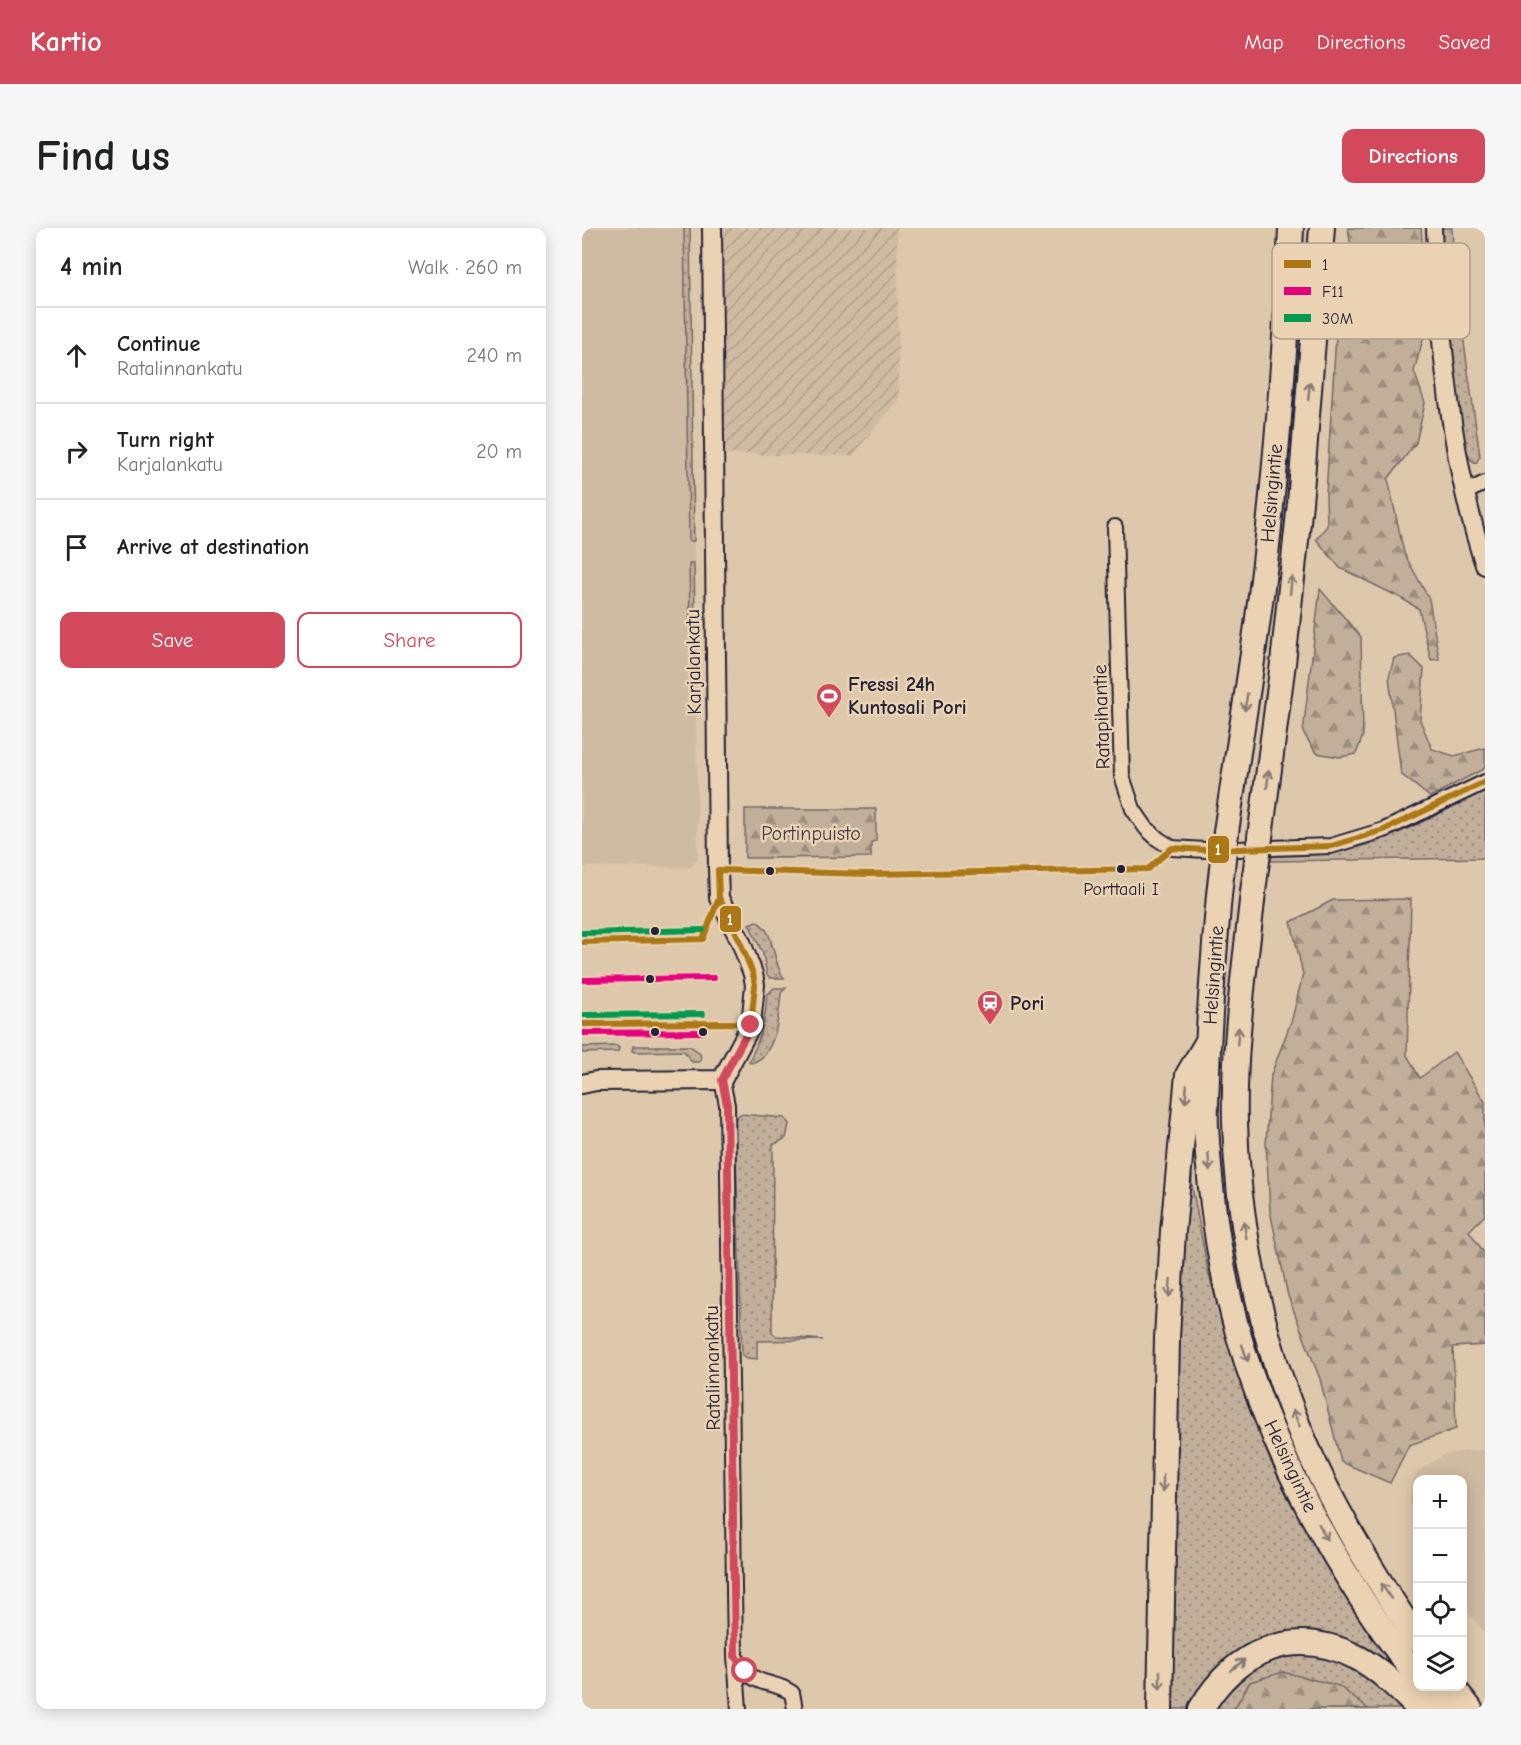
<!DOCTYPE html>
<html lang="en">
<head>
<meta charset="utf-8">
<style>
  body { margin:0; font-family:"Comic Neue",sans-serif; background:#f6f6f6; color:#202124 }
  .controls { position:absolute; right:18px; bottom:18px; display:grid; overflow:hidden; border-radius:12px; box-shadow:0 3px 15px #0003 }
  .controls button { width:54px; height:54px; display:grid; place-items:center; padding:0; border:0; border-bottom:2px solid #e0e0e0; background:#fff; color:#202124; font:30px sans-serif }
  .stop { position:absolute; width:18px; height:18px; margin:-14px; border:4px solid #d1495b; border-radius:50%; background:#fff }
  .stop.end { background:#d1495b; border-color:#fff; box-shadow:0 2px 6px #0008 }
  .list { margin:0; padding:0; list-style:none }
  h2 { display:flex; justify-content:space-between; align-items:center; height:78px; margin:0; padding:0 24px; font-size:26px }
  h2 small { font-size:20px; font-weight:400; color:#757577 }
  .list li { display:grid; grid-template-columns:39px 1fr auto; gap:18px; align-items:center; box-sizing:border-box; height:96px; padding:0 24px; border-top:2px solid #e0e0e0 }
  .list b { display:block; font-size:22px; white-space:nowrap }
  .list p { margin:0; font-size:20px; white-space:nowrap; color:#757577 }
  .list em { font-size:20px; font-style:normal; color:#757577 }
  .actions { display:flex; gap:12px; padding:18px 24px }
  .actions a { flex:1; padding:14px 0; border:2px solid #d1495b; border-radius:12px; text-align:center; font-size:21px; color:#d1495b }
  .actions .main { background:#d1495b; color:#fff }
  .icon { flex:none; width:33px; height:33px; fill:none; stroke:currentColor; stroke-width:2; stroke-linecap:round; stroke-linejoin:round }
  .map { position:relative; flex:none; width:903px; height:1481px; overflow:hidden; border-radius:12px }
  header { display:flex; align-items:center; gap:36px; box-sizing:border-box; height:84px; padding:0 30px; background:#d1495b; color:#fff }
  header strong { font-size:28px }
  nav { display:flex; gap:33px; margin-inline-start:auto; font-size:21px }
  .intro { display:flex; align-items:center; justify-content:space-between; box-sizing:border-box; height:144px; padding:0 36px }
  h1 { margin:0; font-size:42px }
  .button { padding:15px 27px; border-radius:12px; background:#d1495b; color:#fff; font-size:21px; font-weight:700 }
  main { display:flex; gap:36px; padding:0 36px }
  aside { flex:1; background:#fff; border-radius:12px; box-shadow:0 3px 15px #0003 }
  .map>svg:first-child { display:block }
</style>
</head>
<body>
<header>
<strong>Kartio</strong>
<nav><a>Map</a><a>Directions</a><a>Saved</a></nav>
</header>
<div class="intro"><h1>Find us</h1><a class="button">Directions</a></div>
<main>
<aside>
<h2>4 min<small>Walk · 260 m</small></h2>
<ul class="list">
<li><svg class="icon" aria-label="ahead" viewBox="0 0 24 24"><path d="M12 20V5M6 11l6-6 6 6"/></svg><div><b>Continue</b><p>Ratalinnankatu</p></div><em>240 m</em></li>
<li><svg class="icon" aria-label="right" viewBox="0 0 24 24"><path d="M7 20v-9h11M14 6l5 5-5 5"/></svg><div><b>Turn right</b><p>Karjalankatu</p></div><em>20 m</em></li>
<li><svg class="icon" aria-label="arrive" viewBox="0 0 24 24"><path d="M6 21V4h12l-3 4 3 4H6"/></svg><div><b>Arrive at destination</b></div></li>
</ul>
<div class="actions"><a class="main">Save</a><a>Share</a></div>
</aside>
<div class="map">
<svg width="903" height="1481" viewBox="0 0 903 1481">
  <defs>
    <pattern id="industrial-furrows" width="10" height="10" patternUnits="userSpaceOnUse" patternTransform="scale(1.5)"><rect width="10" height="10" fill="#cfbba2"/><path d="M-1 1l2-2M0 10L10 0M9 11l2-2" fill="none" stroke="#b1a08c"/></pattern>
    <pattern id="grass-dots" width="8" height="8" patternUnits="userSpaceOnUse" patternTransform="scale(1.5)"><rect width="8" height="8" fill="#c2af9a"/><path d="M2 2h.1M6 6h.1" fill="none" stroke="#9d8e7f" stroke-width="1.8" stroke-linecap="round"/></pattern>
    <pattern id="forest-firs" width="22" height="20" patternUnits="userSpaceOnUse" patternTransform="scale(1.5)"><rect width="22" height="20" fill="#c2af9a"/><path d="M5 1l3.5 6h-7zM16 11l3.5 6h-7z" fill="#9d8e7f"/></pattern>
  </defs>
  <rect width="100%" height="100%" fill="#dec8ab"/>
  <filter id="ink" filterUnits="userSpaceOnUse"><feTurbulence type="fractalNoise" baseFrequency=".0167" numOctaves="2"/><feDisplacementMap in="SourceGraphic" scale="12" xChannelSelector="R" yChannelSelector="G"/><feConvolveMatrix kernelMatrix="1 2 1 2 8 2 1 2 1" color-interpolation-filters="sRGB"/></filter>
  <g filter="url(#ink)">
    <g fill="#cfbba2">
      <polygon points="0,0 108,0 116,631 109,639 0,639"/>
      <polygon points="891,1222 903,1222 903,1406 881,1377 880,1252 836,1252 835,1303 828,1274 830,1253 836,1243 864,1226"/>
    </g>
    <polygon fill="url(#industrial-furrows)" points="137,0 315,0 317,171 270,228 139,226"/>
    <g fill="url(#grass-dots)" stroke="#72686a" stroke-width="1.5">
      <polygon points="102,0 108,0 112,313 107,313"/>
      <polygon points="860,0 870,0 872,44 898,228 894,235 889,232 883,220 877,194 861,46"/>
      <polygon points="107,335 112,335 114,436 109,436"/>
      <path d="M 903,563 L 903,630 L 689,633 L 690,628 C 709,627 730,628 750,625 C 804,617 854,586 903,563 Z"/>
      <path d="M 174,693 C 195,704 189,734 202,750 L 188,750 L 185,747 L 181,726 L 167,696 Z"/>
      <path d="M 192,760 L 204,760 L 199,765 C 197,786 194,831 168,835 L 167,833 C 178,813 184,790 185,767 Z"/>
      <polygon points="35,818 37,820 36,824 0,825 0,819"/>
      <polygon points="51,818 108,818 118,825 119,832 117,834 110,834 102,823 53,824 50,823"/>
      <polygon points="158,886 203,890 207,896 204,910 191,917 190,1104 194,1108 241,1112 175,1113 175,1131 165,1130 160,1127 153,891"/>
      <polygon points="609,912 610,958 626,1043 652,1136 687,1230 735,1323 783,1397 834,1464 797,1431 660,1422 638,1437 619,1461 609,1481 590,1481 590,1204"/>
      <polygon points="720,1423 772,1438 797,1455 822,1481 629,1481 673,1434"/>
    </g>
    <g fill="url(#forest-firs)" stroke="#72686a" stroke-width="1.5">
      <polygon points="766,0 839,0 846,94 832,143 843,175 834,215 806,251 822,325 847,371 857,431 849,432 837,381 819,370 758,340 734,311 745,298 744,266 756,76 769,19"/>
      <polygon points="738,361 779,409 781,507 774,526 758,529 734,525 721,504"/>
      <polygon points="828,427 842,441 838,492 850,521 872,528 903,520 903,540 848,569 819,546 807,449 812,430"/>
      <polygon points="163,581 294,581 294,613 289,614 289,629 163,630"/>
      <polygon points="829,671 825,827 838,850 872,824 903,874 903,987 887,1003 903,1026 903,1117 871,1119 874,1201 827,1217 808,1255 759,1234 738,1151 706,1068 688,983 684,915 689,847 710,791 721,746 709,694 751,672"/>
      <polygon points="701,1444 757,1458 786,1481 652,1481 668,1454"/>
    </g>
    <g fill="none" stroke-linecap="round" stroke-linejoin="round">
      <g stroke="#22223b" stroke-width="18">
        <g id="street">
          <polyline points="852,0 854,52"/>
          <polyline points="884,264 903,255"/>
          <polyline points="533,299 540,548 551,581 564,600 576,611 590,620 624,622 749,618 802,602 903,554"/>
          <polyline points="140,852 145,877 153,1428 157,1481"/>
          <path d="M 154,1430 C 160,1438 165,1447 174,1451 C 188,1458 195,1455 210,1465 L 213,1481"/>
        </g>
      </g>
      <g stroke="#22223b" stroke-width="22">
        <g id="secondary">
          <path d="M 854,52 C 863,148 872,245 903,337"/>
          <polyline points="0,856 14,853 140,852 169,797 173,757 171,746 159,714 137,670 136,642 130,0"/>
        </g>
      </g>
      <g stroke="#22223b" stroke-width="28">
        <g id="highway">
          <path d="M 644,604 C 660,495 679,387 689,278 C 698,186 705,93 709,0"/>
          <polyline points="678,609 701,435 718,275 740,0"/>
          <path d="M 671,664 C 663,740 651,817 653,894 C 655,984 674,1084 705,1169 C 736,1256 784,1336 836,1412"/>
          <path d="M 637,667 C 632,726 627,785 625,844 C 625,862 623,880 624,898 C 628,967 637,1038 656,1105 C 691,1229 757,1348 836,1450"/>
          <polyline points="843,1458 862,1481"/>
          <polyline points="870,1458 888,1481"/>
          <polyline points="578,1481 585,1110 591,1003 606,847 625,815"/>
          <path d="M 619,1481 C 653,1423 711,1397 774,1429 C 797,1440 819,1463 837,1481"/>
        </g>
      </g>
      <use href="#street" stroke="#ead2b2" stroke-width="14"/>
      <use href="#secondary" stroke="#ead2b2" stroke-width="18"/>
      <use href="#highway" stroke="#ead2b2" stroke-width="24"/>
      <g stroke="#22223b" stroke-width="28" stroke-linecap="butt">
        <g id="highway-bridge">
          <polyline points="671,664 678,609"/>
          <polyline points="637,667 644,604"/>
        </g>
      </g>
      <use href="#highway-bridge" stroke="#ead2b2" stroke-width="24"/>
      <g stroke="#ead2b2" stroke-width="10">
        <g id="bus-1">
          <polyline points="0,714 121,711 137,670"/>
          <polyline points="0,796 152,795 169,797 173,757 171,746 149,692 137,670 136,642 287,646 566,641 590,620 624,622 749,618 802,602 903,554"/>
        </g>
      </g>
      <g stroke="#ead2b2" stroke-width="10">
        <g id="bus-2">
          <polyline points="0,752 132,750"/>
          <polyline points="0,805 121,804"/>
        </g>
      </g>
      <g stroke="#ead2b2" stroke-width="10">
        <g id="bus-3">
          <polyline points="0,705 121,702"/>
          <polyline points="0,787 121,786"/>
        </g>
      </g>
      <use href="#bus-1" stroke="#ac7815" stroke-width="6"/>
      <use href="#bus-2" stroke="#e5007d" stroke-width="6"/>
      <use href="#bus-3" stroke="#03994f" stroke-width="6"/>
    </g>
    <defs><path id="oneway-shaft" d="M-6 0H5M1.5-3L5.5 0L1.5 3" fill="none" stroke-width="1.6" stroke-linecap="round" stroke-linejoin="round" transform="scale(1.5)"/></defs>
    <g stroke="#867a76">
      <use href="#oneway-shaft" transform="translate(727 163) rotate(-85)"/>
      <use href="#oneway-shaft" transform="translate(709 357) rotate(-84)"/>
      <use href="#oneway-shaft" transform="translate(664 474) rotate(99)"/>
      <use href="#oneway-shaft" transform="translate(686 551) rotate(-83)"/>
      <use href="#oneway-shaft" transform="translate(656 808) rotate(-85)"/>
      <use href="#oneway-shaft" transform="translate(604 866) rotate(95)"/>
      <use href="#oneway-shaft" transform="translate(627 934) rotate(85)"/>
      <use href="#oneway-shaft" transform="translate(663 1002) rotate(-100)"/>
      <use href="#oneway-shaft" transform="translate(588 1060) rotate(94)"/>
      <use href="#oneway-shaft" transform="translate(663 1125) rotate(71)"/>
      <use href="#oneway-shaft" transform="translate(714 1190) rotate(-113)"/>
      <use href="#oneway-shaft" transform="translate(581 1255) rotate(91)"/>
      <use href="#oneway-shaft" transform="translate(741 1304) rotate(62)"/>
      <use href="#oneway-shaft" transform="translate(804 1363) rotate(-122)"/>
      <use href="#oneway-shaft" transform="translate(656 1437) rotate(-39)"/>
      <use href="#oneway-shaft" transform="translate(578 1452) rotate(90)"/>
    </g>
  </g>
  <g fill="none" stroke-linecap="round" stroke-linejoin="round" filter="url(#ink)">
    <polyline stroke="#d1495b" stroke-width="8" points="163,1443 153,1428 145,877 140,852 169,797"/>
  </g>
  <defs>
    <g id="stadium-pin" transform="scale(1.35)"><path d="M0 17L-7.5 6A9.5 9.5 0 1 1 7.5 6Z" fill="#d1495b" stroke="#ead2b2"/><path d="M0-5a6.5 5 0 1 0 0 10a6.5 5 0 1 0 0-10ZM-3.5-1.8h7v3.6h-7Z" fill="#fff"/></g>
    <g id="station-pin" transform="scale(1.35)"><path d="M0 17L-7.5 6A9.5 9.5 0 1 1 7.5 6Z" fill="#d1495b" stroke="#ead2b2"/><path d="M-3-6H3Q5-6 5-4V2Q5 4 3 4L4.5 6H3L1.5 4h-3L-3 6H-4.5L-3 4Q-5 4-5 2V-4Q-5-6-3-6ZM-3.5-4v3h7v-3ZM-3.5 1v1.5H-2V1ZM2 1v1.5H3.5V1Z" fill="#fff"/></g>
  </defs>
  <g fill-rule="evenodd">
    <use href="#stadium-pin" x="247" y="468"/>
    <use href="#station-pin" x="408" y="775"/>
  </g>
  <g fill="#22223b" stroke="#ead2b2" stroke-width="2">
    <circle cx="539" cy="641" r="5"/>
    <circle cx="188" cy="643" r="5"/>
    <circle cx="73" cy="703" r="5"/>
    <circle cx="68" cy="751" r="5"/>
    <circle cx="73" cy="804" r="5"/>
    <circle cx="121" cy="804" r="5"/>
  </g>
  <g text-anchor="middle" stroke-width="5" stroke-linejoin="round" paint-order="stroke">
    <g font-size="18" fill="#22223b" stroke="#ead2b2">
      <text x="539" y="667">Porttaali I</text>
    </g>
    <g font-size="20" fill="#22223b" stroke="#ead2b2">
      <text transform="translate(689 265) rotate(-85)" y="7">Helsingintie</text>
      <text transform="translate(111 434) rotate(-91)" y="7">Karjalankatu</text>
      <text transform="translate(519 489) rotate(-92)" y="7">Ratapihantie</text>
      <text transform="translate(631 747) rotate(-86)" y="7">Helsingintie</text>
      <text transform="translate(130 1140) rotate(-91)" y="7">Ratalinnankatu</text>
      <text transform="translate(709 1238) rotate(65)" y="7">Helsingintie</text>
    </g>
    <g font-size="20" font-weight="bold" fill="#22223b" stroke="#ead2b2" text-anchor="start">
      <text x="266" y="463">Fressi 24h<tspan x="266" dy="23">Kuntosali Pori</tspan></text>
      <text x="428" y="782">Pori</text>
    </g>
    <g font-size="20" fill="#423e4e" stroke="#ead2b2">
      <text x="229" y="612">Portinpuisto</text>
    </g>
  </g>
  <rect x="690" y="15" width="198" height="96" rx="9" fill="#ead2b2" stroke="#ae9d8e" stroke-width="1.5"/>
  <rect x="702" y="32" width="27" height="8" fill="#ac7815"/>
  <rect x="702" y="59" width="27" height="8" fill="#e5007d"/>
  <rect x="702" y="86" width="27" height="8" fill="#03994f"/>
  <g font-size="16" fill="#22223b">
    <text x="740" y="42">1</text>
    <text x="740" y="69">F11</text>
    <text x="740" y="96">30M</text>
  </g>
  <g stroke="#ead2b2" stroke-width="2">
    <rect x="625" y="607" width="23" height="29" rx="6" fill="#ac7815"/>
    <rect x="137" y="677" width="23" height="28" rx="6" fill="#ac7815"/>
  </g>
  <g font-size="16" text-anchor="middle" font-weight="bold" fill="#fff">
    <text x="636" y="627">1</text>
    <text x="148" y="697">1</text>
  </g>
</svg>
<div class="controls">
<button>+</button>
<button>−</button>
<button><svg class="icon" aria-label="locate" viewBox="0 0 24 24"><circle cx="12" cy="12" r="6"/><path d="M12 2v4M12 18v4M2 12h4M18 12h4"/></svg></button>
<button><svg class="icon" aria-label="layers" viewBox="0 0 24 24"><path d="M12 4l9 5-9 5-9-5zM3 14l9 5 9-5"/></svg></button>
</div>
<div class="stop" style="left:163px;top:1443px"></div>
<div class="stop end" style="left:169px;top:797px"></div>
</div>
</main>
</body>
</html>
